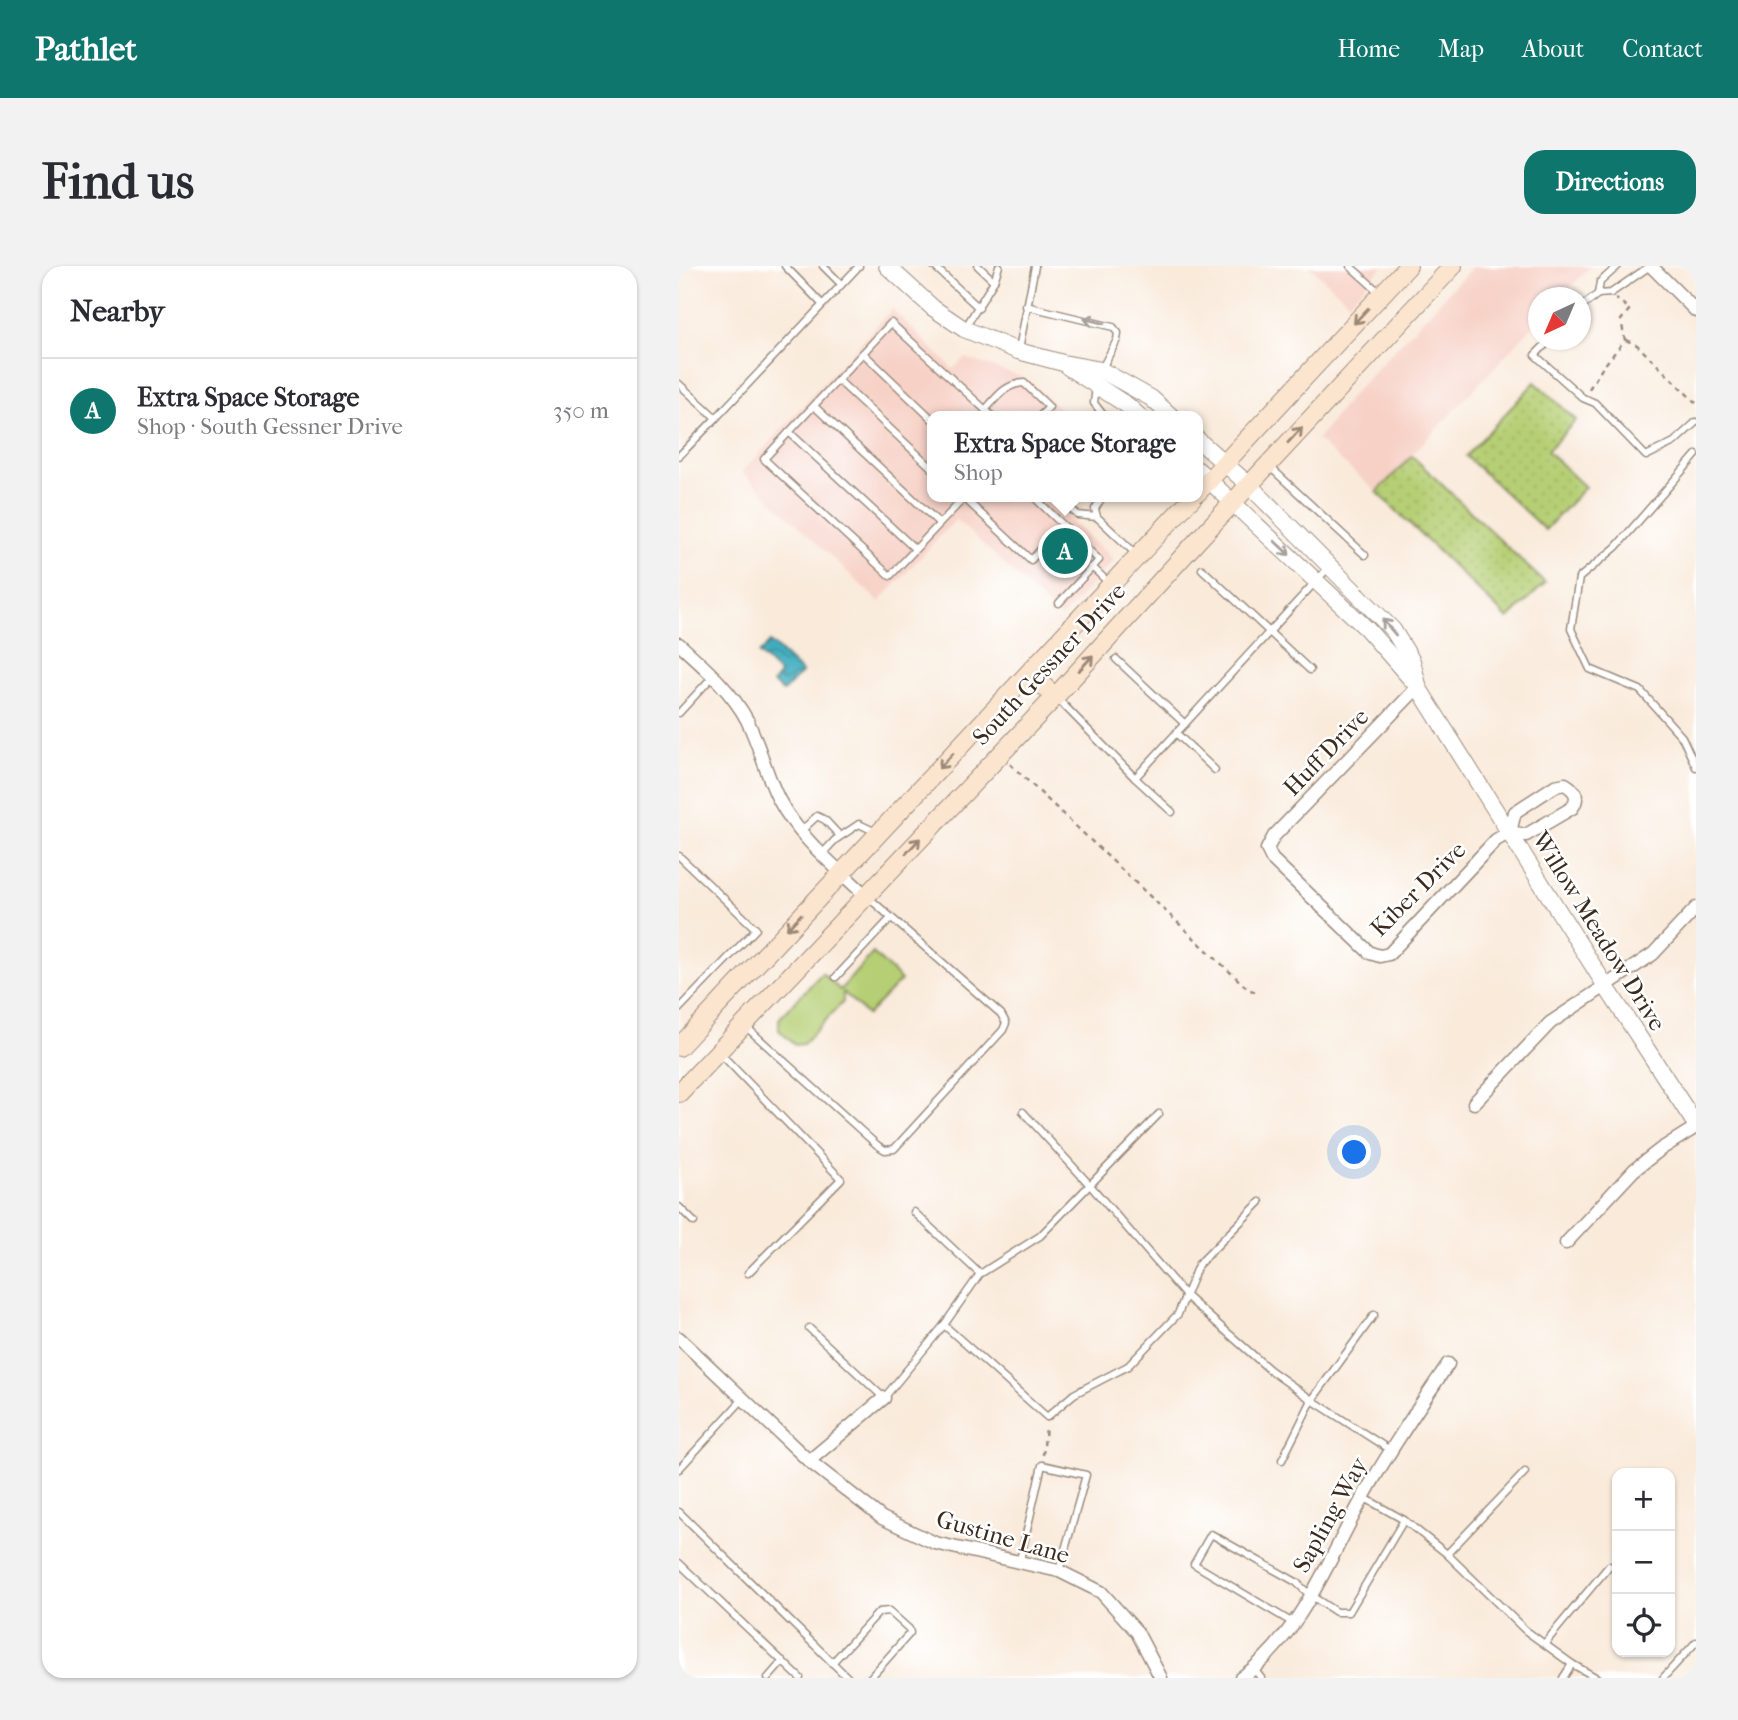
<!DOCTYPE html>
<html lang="en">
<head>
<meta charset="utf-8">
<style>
  body { margin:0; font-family:"IM FELL French Canon",serif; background:#f2f2f3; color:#2b2b33 }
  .controls { position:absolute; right:21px; bottom:21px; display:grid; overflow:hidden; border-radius:14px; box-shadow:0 2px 5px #0004 }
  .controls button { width:63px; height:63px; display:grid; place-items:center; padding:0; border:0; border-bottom:2px solid #e1e1e2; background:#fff; color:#2b2b33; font:35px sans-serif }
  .compass { position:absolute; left:849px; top:21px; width:63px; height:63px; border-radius:50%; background:#fff; box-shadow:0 2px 5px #0004; rotate:224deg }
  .you { position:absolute; left:676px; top:887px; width:24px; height:24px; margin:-18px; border:5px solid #fff; border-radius:50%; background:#1a73e8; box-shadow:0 0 0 10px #1a73e833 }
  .badge { display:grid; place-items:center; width:46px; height:46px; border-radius:50%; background:#0f766e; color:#fff; font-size:23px; font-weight:700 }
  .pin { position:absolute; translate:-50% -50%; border:4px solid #fff; box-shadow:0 2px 7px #0006 }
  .popup { position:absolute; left:248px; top:145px; width:276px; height:91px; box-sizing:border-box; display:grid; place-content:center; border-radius:14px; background:#fff; filter:drop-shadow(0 2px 5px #0005); font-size:23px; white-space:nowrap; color:#7c7c81 }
  .popup b { font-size:26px; color:#2b2b33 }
  .popup::after { content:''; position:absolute; left:50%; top:100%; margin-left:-14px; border:14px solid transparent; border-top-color:#fff }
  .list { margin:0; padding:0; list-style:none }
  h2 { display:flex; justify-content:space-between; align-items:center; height:91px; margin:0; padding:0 28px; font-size:30px }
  h2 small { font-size:23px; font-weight:400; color:#7c7c81 }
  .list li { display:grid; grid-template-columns:46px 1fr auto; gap:21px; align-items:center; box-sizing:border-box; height:105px; padding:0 28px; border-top:2px solid #e1e1e2 }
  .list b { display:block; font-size:26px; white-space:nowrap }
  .list p { margin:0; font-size:23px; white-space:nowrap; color:#7c7c81 }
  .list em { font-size:23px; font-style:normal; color:#7c7c81 }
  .icon { flex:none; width:38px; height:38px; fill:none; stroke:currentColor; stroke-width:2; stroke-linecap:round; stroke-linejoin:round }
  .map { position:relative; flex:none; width:1017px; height:1412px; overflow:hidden; border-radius:21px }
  header { display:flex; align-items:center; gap:42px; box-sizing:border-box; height:98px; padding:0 35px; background:#0f766e; color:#fff }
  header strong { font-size:33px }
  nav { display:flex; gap:38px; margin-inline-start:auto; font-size:24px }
  .intro { display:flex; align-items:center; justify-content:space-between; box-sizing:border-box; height:168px; padding:0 42px }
  h1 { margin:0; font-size:49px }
  .button { padding:18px 32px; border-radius:21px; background:#0f766e; color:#fff; font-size:24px; font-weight:700 }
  main { display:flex; gap:42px; padding:0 42px }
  aside { flex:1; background:#fff; border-radius:21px; box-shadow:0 2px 5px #0004 }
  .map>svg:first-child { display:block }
</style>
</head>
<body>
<header>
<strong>Pathlet</strong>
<nav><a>Home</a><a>Map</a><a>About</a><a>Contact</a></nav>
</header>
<div class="intro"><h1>Find us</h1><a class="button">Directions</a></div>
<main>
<aside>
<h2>Nearby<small></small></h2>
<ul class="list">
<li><span class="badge">A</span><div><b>Extra Space Storage</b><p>Shop · South Gessner Drive</p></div><em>350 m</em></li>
</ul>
</aside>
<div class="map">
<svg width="1017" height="1412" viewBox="0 0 1017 1412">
  <defs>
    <pattern id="grass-dots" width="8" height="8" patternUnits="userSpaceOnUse" patternTransform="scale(1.75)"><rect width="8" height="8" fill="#b6cf74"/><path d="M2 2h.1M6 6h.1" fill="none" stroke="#9db264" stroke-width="1.8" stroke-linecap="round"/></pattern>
    <pattern id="water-waves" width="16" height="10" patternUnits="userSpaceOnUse" patternTransform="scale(1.75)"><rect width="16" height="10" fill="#40adbf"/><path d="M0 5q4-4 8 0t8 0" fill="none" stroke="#378d9b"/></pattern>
  </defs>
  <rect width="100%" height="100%" fill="#fff"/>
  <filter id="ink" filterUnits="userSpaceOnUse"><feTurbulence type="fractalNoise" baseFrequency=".0143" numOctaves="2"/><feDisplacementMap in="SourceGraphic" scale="14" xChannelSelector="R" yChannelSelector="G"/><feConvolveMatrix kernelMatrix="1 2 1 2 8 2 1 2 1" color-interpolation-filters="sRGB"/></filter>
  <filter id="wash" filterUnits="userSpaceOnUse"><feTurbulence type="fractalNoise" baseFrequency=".00686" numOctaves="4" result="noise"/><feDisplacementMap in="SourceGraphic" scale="28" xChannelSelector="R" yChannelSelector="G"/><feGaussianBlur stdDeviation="1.57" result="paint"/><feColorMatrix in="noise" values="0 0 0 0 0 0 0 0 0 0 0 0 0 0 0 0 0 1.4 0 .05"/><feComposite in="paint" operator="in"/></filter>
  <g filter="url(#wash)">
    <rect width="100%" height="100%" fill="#f9eada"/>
    <g fill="#f7d1c6">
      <polygon points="630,0 704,0 670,36"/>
      <polygon points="794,0 912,0 882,31 860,32 859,55 698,226 638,174 673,129"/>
      <polygon points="213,43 274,103 286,92 346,112 381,143 374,150 253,150 253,231 367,231 435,294 382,352 277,253 200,336 63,206"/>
    </g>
    <g fill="url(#grass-dots)" stroke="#787c49" stroke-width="2">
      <polygon points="856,116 897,154 868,185 906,221 866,264 787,190"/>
      <polygon points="733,190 866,317 829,353 698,226"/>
    </g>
    <polygon fill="#b6cf74" stroke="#787c49" stroke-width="2" points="194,687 222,714 188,749 164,726 164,736 124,778 116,779 100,764 100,753 143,707 161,724"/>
    <polygon fill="url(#water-waves)" stroke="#3e6c6e" stroke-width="2" points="91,376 123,406 104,426 94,417 101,408 80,388"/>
  </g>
  <g filter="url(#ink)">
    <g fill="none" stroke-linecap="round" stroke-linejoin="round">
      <g stroke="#9a8a7c" stroke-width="9">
        <g id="service">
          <polyline points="106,0 143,38"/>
          <polyline points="144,0 162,18"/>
          <polyline points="255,0 300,42"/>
          <polyline points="299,0 315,15"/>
          <polyline points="671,0 701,27"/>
          <polyline points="919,28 921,16 939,0"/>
          <polyline points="347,40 434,61 439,67 438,74 422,104"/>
          <polyline points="902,41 919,28 932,27 971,0"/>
          <polyline points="286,62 315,15 320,0"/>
          <polyline points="871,74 856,89 904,132 916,137 967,190 995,176 1017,156"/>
          <polyline points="340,83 356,0"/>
          <polyline points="184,87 253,153"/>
          <polyline points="159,114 253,202"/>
          <polyline points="0,118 37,152 180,0"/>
          <polyline points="417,121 415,137 425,150"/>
          <polyline points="135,140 260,257"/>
          <path d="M 306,144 C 318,131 326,118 345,117 L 370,141 L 361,150"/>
          <polyline points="110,166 236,283"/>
          <polyline points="1017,189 937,281 900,312 892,363 911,403 961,424 1003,471 1017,501"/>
          <polyline points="0,190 37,152"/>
          <polyline points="590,200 686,289"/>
          <polyline points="284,231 352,294 384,259"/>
          <polyline points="286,231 211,310 85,193 212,57 313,150"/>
          <polyline points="355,231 420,294 380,337"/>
          <polyline points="377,231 399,249 418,251"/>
          <polyline points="423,231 416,243 418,251 458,289"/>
          <polyline points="413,301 430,317"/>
          <polyline points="523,303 631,404"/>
          <polyline points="437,393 506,458"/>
          <polyline points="378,432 456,512 493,546"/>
          <polyline points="0,447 34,410"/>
          <polyline points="497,467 536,504"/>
          <polyline points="456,512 650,301"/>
          <polyline points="122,565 138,550 146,554 161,570"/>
          <polyline points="143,588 156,574 180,558 197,566"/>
          <polyline points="0,590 77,663 0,743"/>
          <polyline points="157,711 212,652"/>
          <polyline points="65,759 198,879 206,884 215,883 324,764 327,757 322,748 190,632"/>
          <polyline points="40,786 162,913 69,1007"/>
          <polyline points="344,846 410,918 507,1030 591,1104 633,1134 711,1184"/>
          <polyline points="0,941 15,956"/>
          <polyline points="235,946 301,1008"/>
          <polyline points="265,1059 368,1151 395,1128 449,1100 499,1048 519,999 581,936"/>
          <polyline points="130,1062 205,1132 265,1059 301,1008 361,970 480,848"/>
          <polyline points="603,1194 633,1134 695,1049"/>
          <polyline points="0,1203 64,1133"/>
          <polyline points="684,1231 725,1254 768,1288 846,1364 893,1398 918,1412"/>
          <polyline points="0,1246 169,1412"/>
          <polyline points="768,1288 846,1206"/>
          <polyline points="341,1294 363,1199 407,1209 380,1305"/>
          <polyline points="0,1297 121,1412"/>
          <polyline points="614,1357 515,1298 532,1268 617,1316 631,1329 657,1346 670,1346 725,1254"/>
          <polyline points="866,1377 930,1300"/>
          <polyline points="153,1397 200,1346 210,1345 230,1363 231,1367 191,1412"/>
          <polyline points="575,1403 582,1412"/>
          <polyline points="89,1412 104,1395"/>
          <polyline points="884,1412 893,1398"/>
          <polyline points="984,1412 1017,1376"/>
        </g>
      </g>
      <g stroke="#9a8a7c" stroke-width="15">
        <g id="minor">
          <polyline points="972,0 1017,45"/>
          <path d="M 0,378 C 25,401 52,424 68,454 C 81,480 87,509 100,534 C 120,572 157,601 187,630"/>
          <polyline points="739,421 595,570 588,583 593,593 691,687 701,690 710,688 817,574 831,566"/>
          <path d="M 886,518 C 896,524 901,531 893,542 L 847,569 L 831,566 L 836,546 L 876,520 Z"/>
          <polyline points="795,837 871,757 974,688 1017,642"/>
          <polyline points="887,977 955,904 982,883 1017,861"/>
          <polyline points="0,1072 130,1195 203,1252 256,1277 380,1305 422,1326 458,1366 482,1412"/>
          <polyline points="130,1195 205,1132"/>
          <path d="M 562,1412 C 622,1370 651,1290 686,1228 C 711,1183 740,1141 769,1098"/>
        </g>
      </g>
      <g stroke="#9a8a7c" stroke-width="18">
        <g id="tertiary">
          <polyline points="208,0 254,42 285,63 339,85 384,97 422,104 472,132 492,150"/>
          <polyline points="389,101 449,140 460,150"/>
          <polyline points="519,174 570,219 714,364 733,395 739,419"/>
          <polyline points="519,204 688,363 739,421 926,719 1017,859"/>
        </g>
      </g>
      <g stroke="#9a8a7c" stroke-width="20">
        <g id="secondary">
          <polyline points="519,226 729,0"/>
          <polyline points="351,407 376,431"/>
          <polyline points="0,781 514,231"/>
          <polyline points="0,827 376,431 519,274 774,0"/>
        </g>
      </g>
      <g stroke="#9a8a7c" stroke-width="2.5" stroke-dasharray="5 5" stroke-linecap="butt">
        <polyline points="947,74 958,79 1017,137"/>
        <polyline points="910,123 924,101 946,74 942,54 951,43 937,33"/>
        <polyline points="331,498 569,723 577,726"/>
        <polyline points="364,1189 367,1161"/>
      </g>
      <use href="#service" stroke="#fff" stroke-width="6"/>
      <use href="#minor" stroke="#fff" stroke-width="12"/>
      <use href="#tertiary" stroke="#fff" stroke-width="16"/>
      <use href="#secondary" stroke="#fce5cf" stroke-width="18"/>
    </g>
    <defs><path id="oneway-shaft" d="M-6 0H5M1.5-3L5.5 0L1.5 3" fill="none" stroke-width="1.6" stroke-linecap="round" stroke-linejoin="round" transform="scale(1.75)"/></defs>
    <g stroke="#9c8876">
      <use href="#oneway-shaft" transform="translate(682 50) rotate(133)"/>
      <use href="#oneway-shaft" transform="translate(616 169) rotate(-47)"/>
      <use href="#oneway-shaft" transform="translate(407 397) rotate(-48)"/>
      <use href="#oneway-shaft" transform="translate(267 495) rotate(134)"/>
      <use href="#oneway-shaft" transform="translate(234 580) rotate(-47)"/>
      <use href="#oneway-shaft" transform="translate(115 656) rotate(133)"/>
    </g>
    <g stroke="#a79f9a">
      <use href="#oneway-shaft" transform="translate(415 55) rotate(-166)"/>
      <use href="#oneway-shaft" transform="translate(603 282) rotate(43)"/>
      <use href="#oneway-shaft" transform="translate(710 361) rotate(-130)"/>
    </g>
  </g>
  <g text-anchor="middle" stroke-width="5" stroke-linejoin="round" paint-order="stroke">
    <g font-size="24" fill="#3b2a1e" stroke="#fff">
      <text transform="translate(370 398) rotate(-47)" y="8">South Gessner Drive</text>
      <text transform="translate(647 486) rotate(-46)" y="8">Huff Drive</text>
      <text transform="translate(739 623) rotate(-45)" y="8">Kiber Drive</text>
      <text transform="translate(920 665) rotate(58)" y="8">Willow Meadow Drive</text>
      <text transform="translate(651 1249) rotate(-61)" y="8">Sapling Way</text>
      <text transform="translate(324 1271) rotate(16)" y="8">Gustine Lane</text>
    </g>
  </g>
</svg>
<div class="controls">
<button>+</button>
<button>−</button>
<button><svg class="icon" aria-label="locate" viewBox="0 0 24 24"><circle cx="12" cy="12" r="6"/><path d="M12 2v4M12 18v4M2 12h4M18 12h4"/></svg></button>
</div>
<svg class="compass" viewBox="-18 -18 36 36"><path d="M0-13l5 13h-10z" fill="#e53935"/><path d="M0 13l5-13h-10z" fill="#7c7c81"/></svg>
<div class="you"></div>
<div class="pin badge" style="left:386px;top:285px">A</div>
<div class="popup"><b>Extra Space Storage</b>Shop</div>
</div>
</main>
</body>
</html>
